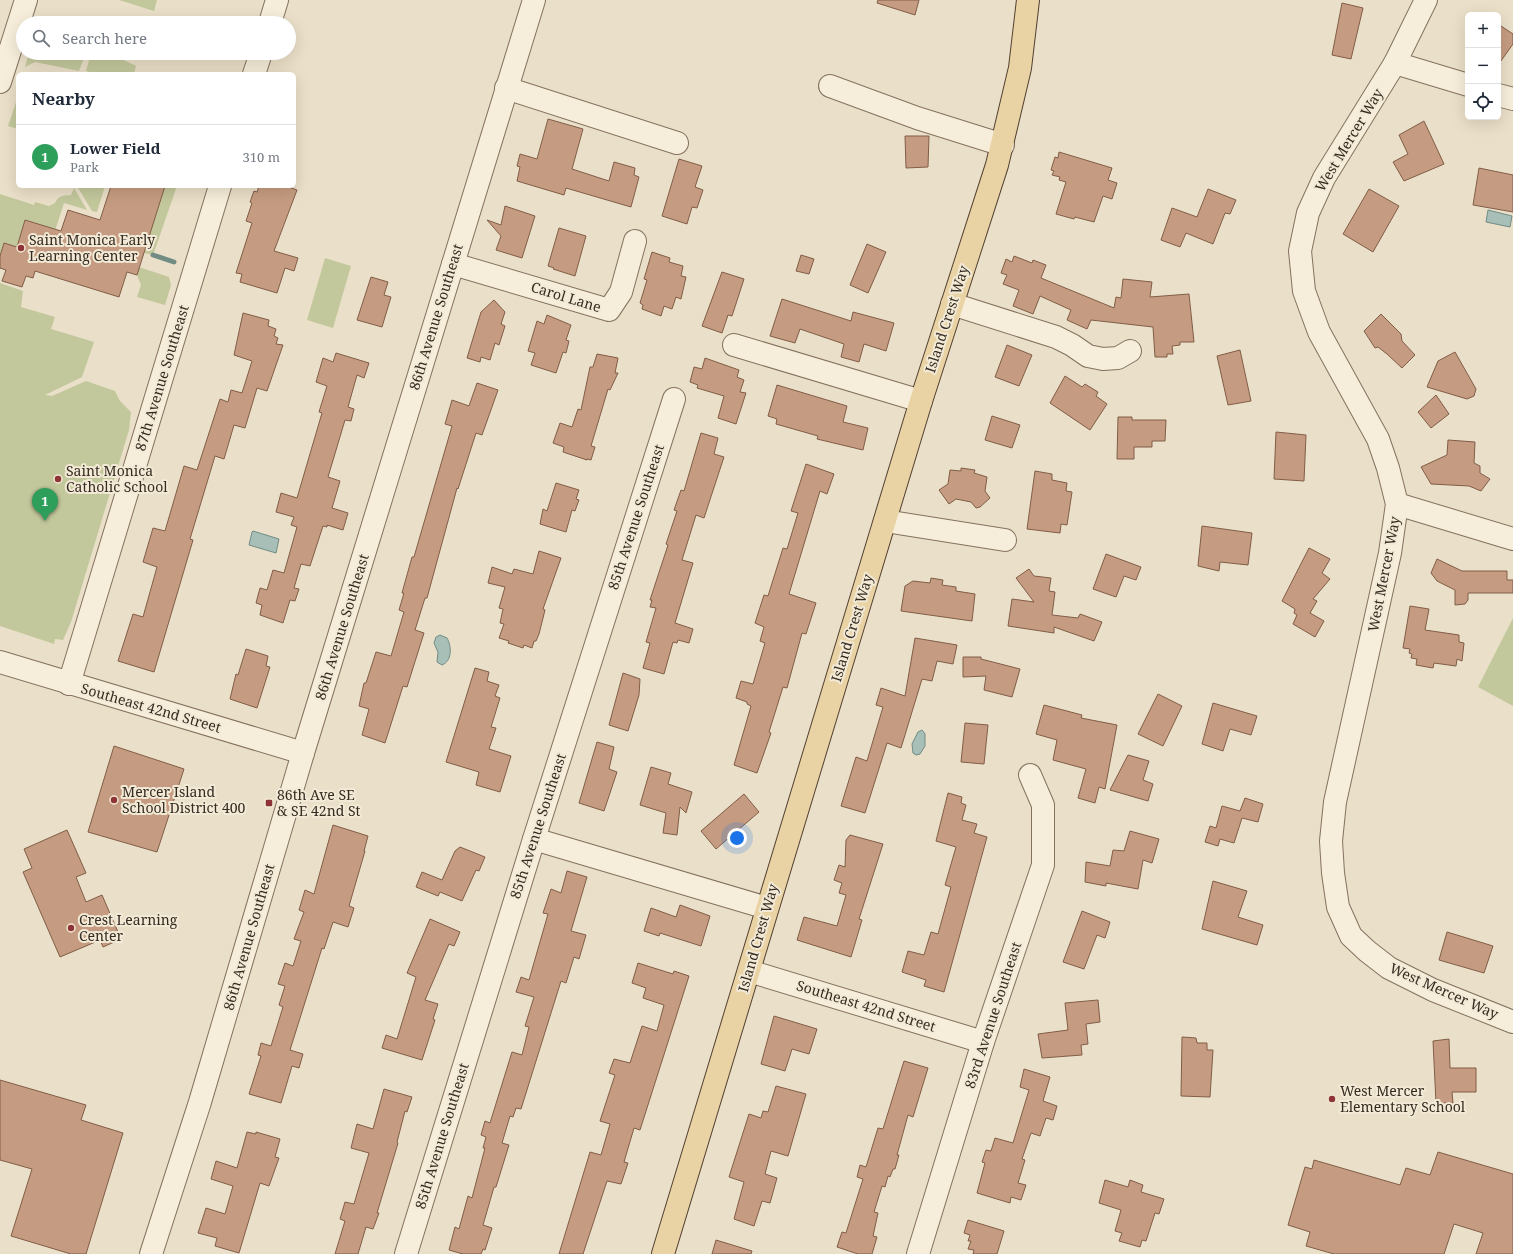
<!DOCTYPE html>
<html lang="en">
<head>
<meta charset="utf-8">
<style>
  body { margin:0; font-family:"Noto Serif",serif; background:#f2f2f3; color:#1f2937 }
  .controls { position:absolute; right:12px; top:12px; display:grid; overflow:hidden; border-radius:6px; box-shadow:0 4px 16px #0002 }
  .controls button { width:36px; height:36px; display:grid; place-items:center; padding:0; border:0; border-bottom:1px solid #e0e1e3; background:#fff; color:#1f2937; font:20px sans-serif }
  .you { position:absolute; left:737px; top:838px; width:14px; height:14px; margin:-10px; border:3px solid #fff; border-radius:50%; background:#1a73e8; box-shadow:0 0 0 6px #1a73e833 }
  .badge { display:grid; place-items:center; width:26px; height:26px; border-radius:50%; background:#b45309; color:#fff; font-size:13px; font-weight:700 }
  .pin { position:absolute; translate:-50% -33px; filter:drop-shadow(0 1px 2px #0008) }
  .pin::after { content:''; position:absolute; top:21px; width:14px; height:12px; background:inherit; clip-path:polygon(0 0,100% 0,50% 100%) }
  .list { margin:0; padding:0; list-style:none }
  h2 { display:flex; justify-content:space-between; align-items:center; height:52px; margin:0; padding:0 16px; font-size:17px }
  h2 small { font-size:13px; font-weight:400; color:#747a83 }
  .list li { display:grid; grid-template-columns:26px 1fr auto; gap:12px; align-items:center; box-sizing:border-box; height:64px; padding:0 16px; border-top:1px solid #e0e1e3 }
  .list b { display:block; font-size:15px; white-space:nowrap }
  .list p { margin:0; font-size:13px; white-space:nowrap; color:#747a83 }
  .list em { font-size:13px; font-style:normal; color:#747a83 }
  .icon { flex:none; width:22px; height:22px; fill:none; stroke:currentColor; stroke-width:2; stroke-linecap:round; stroke-linejoin:round }
  .map { position:relative; flex:none; width:1513px; height:1254px; overflow:hidden }
  .search { position:absolute; background:#fff; box-shadow:0 4px 16px #0002; left:16px; top:16px; width:280px; height:44px; display:flex; align-items:center; gap:10px; box-sizing:border-box; padding:0 14px; border-radius:22px; color:#747a83; font-size:15px }
  .panel { position:absolute; background:#fff; box-shadow:0 4px 16px #0002; left:16px; top:72px; width:280px; height:116px; border-radius:6px }
  .map>svg:first-child { display:block }
</style>
</head>
<body>
<div class="map">
<svg width="1513" height="1254" viewBox="0 0 1513 1254">
  <rect width="100%" height="100%" fill="#eadfc8"/>
  <g fill="#c3c89c">
    <polygon points="119,0 157,0 154,11"/>
    <polygon points="29,53 37,53 38,57 43,59 58,53 86,53 79,71 35,62 25,67"/>
    <path d="M 91,53 C 106,53 123,59 136,66 L 134,74 L 97,74 L 86,71 Z"/>
    <polygon points="18,96 18,129 8,126"/>
    <polygon points="77,186 105,186 97,212 92,211"/>
    <polygon points="164,186 177,186 153,255 144,253"/>
    <path d="M 74,188 L 87,210 L 64,203 L 52,240 L 17,247 L 4,243 L 0,256 L 0,194 L 34,205 L 35,202 L 49,206 L 55,203 C 59,195 63,196 71,195 Z"/>
    <polygon points="325,258 351,266 333,328 307,320"/>
    <polygon points="139,267 169,277 171,285 165,305 137,297 141,285 137,275"/>
    <polygon points="0,283 23,291 21,307 55,317 51,329 94,342 82,377 45,395 52,396 86,381 115,391 120,401 131,412 129,430 71,622 63,640 55,639 54,644 0,626"/>
    <polygon points="1513,618 1513,706 1478,687"/>
  </g>
  <g fill="#a8bfb8" stroke="#708c85">
    <polygon points="1488,210 1512,216 1510,227 1486,222"/>
    <polygon points="253,531 279,539 276,553 249,545 252,532"/>
    <path d="M 440,635 L 447,638 C 452,647 452,661 442,665 L 437,662 L 438,652 L 434,643 L 436,637 Z"/>
    <polygon points="922,730 925,734 925,746 920,754 916,755 913,753 912,744 918,732"/>
  </g>
  <g fill="none" stroke-linecap="round" stroke-linejoin="round">
    <polyline stroke="#708c85" stroke-width="5" points="153,255 174,262"/>
  </g>
  <g fill="#c59c81" stroke="#815d47">
    <polygon points="878,0 919,0 915,15 877,3"/>
    <polygon points="1342,3 1363,8 1351,59 1332,55"/>
    <polygon points="1498,24 1513,34 1513,44 1498,65"/>
    <polygon points="548,119 583,129 572,169 609,181 614,162 635,168 634,175 639,177 631,207 566,188 564,195 517,181 520,167 517,166 520,154 537,159"/>
    <polygon points="1424,121 1444,164 1404,181 1393,162 1408,154 1399,135"/>
    <polygon points="905,136 929,136 928,167 906,168"/>
    <polygon points="1059,152 1112,168 1108,180 1117,183 1112,199 1103,196 1094,222 1075,217 1074,219 1056,214 1066,182 1059,180 1060,177 1052,175 1054,171 1051,170 1055,157 1058,158"/>
    <polygon points="679,159 702,166 695,187 703,190 697,208 692,207 687,224 662,216"/>
    <polygon points="1479,168 1513,175 1513,212 1473,205"/>
    <polygon points="111,186 165,186 137,275 127,272 119,297 35,271 33,278 26,276 22,287 2,281 6,270 0,268 0,256 4,243 17,247 25,220 61,231 68,210 100,220"/>
    <polygon points="259,186 286,186 297,190 274,251 298,258 294,271 285,268 277,293 240,282 242,274 236,273 252,223 246,221 252,203 250,202 254,191 257,192"/>
    <polygon points="1208,189 1236,200 1230,214 1225,213 1213,244 1186,233 1180,247 1161,240 1172,208 1197,217"/>
    <polygon points="1369,189 1399,206 1373,252 1343,234"/>
    <polygon points="505,206 535,216 522,258 496,250 501,236 487,220 501,225"/>
    <polygon points="559,228 586,236 575,276 553,269 554,268 548,266"/>
    <polygon points="867,244 886,252 868,293 850,285"/>
    <polygon points="652,252 670,258 669,262 683,266 681,276 686,277 681,299 676,297 672,309 664,306 661,316 642,309 643,305 640,303 647,280 644,279"/>
    <polygon points="801,255 814,259 809,274 796,271"/>
    <polygon points="1014,256 1032,263 1033,260 1046,265 1041,278 1114,308 1116,297 1121,298 1123,279 1152,282 1150,297 1189,294 1194,342 1180,342 1180,345 1172,346 1173,354 1167,354 1167,357 1155,357 1153,327 1091,320 1087,329 1067,320 1071,310 1040,296 1033,314 1013,306 1019,290 1003,284 1007,275 1001,273 1006,259 1012,262"/>
    <polygon points="722,272 744,279 732,316 728,315 722,333 702,326"/>
    <polygon points="371,277 388,282 384,295 391,297 382,327 357,320"/>
    <polygon points="782,299 851,321 853,312 894,323 886,351 864,344 859,362 841,357 844,344 800,329 795,343 770,336"/>
    <polygon points="494,300 505,312 501,324 505,326 499,345 495,343 490,360 481,357 480,362 467,358 481,312"/>
    <polygon points="243,313 269,320 268,326 276,329 274,336 278,338 276,344 283,345 267,391 257,388 245,428 234,425 224,459 215,456 190,539 193,540 154,672 118,661 133,614 143,617 157,567 143,562 153,528 165,531 184,466 197,470 220,399 228,402 231,390 242,393 252,361 234,355"/>
    <polygon points="1381,314 1401,334 1402,341 1415,355 1402,368 1387,354 1378,347 1375,348 1364,331"/>
    <polygon points="547,315 571,325 566,340 569,341 566,353 563,352 556,373 531,365 535,353 528,351 537,321 544,324"/>
    <polygon points="1007,345 1032,355 1019,386 995,377"/>
    <polygon points="1240,350 1251,401 1228,405 1217,356"/>
    <polygon points="1455,352 1476,389 1474,396 1467,399 1427,387 1438,361"/>
    <polygon points="336,353 369,363 364,378 357,375 348,407 354,409 351,421 345,420 328,477 340,481 332,508 348,513 343,530 327,525 327,527 323,526 310,566 301,564 294,588 299,589 295,601 290,600 283,623 260,615 262,605 256,603 260,588 267,590 273,570 284,573 297,527 291,525 294,517 276,512 281,493 297,498 322,413 319,412 327,386 316,382 323,358 333,362"/>
    <polygon points="597,354 618,358 615,373 618,373 610,390 608,389 591,446 595,447 591,460 587,459 587,460 563,452 564,447 553,443 560,423 572,427 578,409 581,410 590,367 593,367"/>
    <polygon points="705,358 739,370 737,377 744,380 740,392 746,393 736,424 718,418 724,396 697,388 698,385 690,382 694,367 702,369"/>
    <polygon points="1065,376 1082,387 1085,384 1098,392 1096,396 1107,404 1090,430 1050,403"/>
    <polygon points="477,383 498,390 482,435 476,433 458,489 457,488 427,598 425,598 415,630 424,633 407,687 403,686 385,743 362,735 369,709 359,706 364,683 366,683 376,652 391,656 404,612 399,610 404,593 402,593 412,557 414,557 452,426 445,424 452,400 469,406"/>
    <polygon points="777,385 847,406 843,422 868,428 863,450 817,439 818,436 776,424 777,419 768,416"/>
    <polygon points="1436,395 1449,414 1431,428 1418,412"/>
    <polygon points="992,416 1020,425 1012,448 985,440"/>
    <polygon points="1118,417 1132,417 1132,420 1166,420 1165,441 1152,441 1152,447 1134,447 1134,459 1117,459"/>
    <polygon points="1276,432 1306,435 1304,481 1274,479"/>
    <polygon points="701,433 718,438 714,454 724,457 704,518 696,515 682,560 693,563 675,623 693,629 689,643 678,640 677,643 673,642 664,674 643,668 650,643 646,642 656,608 650,607 652,600 650,600 668,545 666,544 677,511 674,510 681,490 684,491"/>
    <polygon points="1448,440 1475,442 1474,463 1480,466 1480,473 1490,479 1481,491 1469,486 1431,484 1421,467 1447,455"/>
    <polygon points="806,464 834,474 827,494 820,491 789,594 816,603 806,634 802,633 787,688 783,687 769,732 771,733 757,773 734,765 751,706 747,704 747,702 736,698 741,681 753,684 765,643 760,641 764,627 755,623 764,595 768,596 783,548 787,549 798,513 791,511"/>
    <polygon points="961,468 975,470 974,473 987,477 985,491 990,498 980,507 976,508 971,502 956,499 949,504 939,490 948,484 950,470 961,471"/>
    <polygon points="1035,471 1052,474 1052,480 1067,483 1066,491 1072,492 1067,525 1061,524 1060,533 1027,529"/>
    <polygon points="556,483 579,490 576,499 579,500 575,511 572,510 566,532 540,524 543,509 547,511"/>
    <polygon points="1202,526 1252,533 1248,565 1220,562 1219,571 1198,566"/>
    <polygon points="1309,548 1330,559 1322,573 1330,579 1313,599 1317,601 1310,613 1324,621 1315,637 1293,624 1297,615 1294,613 1295,609 1282,601"/>
    <polygon points="539,551 561,558 543,609 545,610 539,634 536,641 534,641 532,648 524,645 523,648 508,643 509,641 499,638 504,624 500,623 503,609 499,608 505,587 488,583 492,567 512,574 514,569 533,574"/>
    <polygon points="1106,554 1141,567 1136,580 1124,576 1116,597 1093,589"/>
    <polygon points="1437,559 1462,571 1507,571 1507,580 1513,580 1513,593 1468,593 1468,600 1465,604 1455,605 1455,590 1437,581 1431,573"/>
    <polygon points="1029,569 1034,576 1051,578 1049,591 1055,592 1052,615 1078,618 1080,614 1102,622 1094,641 1054,627 1054,633 1008,626 1012,599 1034,602 1016,578"/>
    <polygon points="931,578 943,580 942,585 956,587 956,591 975,594 972,621 901,611 905,586 913,581 930,583"/>
    <polygon points="1410,606 1429,609 1425,630 1459,635 1459,642 1464,643 1462,661 1457,659 1456,666 1434,663 1433,668 1416,665 1417,659 1411,658 1412,654 1409,653 1410,649 1403,648"/>
    <polygon points="915,638 957,645 953,664 937,661 932,681 922,679 901,748 887,743 865,813 841,806 856,757 867,761 883,707 876,705 881,688 905,696"/>
    <polygon points="246,649 268,656 266,666 270,667 257,708 230,699 236,674 238,675"/>
    <polygon points="963,657 981,657 981,659 1020,669 1012,697 984,690 986,676 963,677"/>
    <polygon points="475,668 489,672 487,681 499,685 495,696 500,698 491,727 496,728 489,749 511,756 500,792 476,785 479,772 446,762"/>
    <polygon points="623,673 640,679 639,695 628,731 609,725"/>
    <polygon points="1158,694 1182,706 1163,746 1138,734"/>
    <polygon points="1213,703 1257,716 1251,735 1230,729 1223,751 1202,744"/>
    <polygon points="1044,705 1082,715 1081,718 1117,725 1105,789 1099,787 1095,803 1078,798 1086,769 1053,760 1057,740 1036,734"/>
    <polygon points="965,723 988,725 984,764 961,762"/>
    <polygon points="597,742 614,747 609,769 617,772 604,811 579,803"/>
    <polygon points="114,746 184,769 157,852 88,832"/>
    <polygon points="1128,755 1149,761 1143,780 1153,784 1148,801 1110,790"/>
    <polygon points="651,767 671,773 668,784 692,792 686,813 680,807 677,835 663,833 666,813 640,805"/>
    <polygon points="948,793 962,797 961,803 966,805 962,820 977,824 974,833 987,837 944,992 924,986 926,980 902,972 908,951 924,955 931,932 938,934 951,887 945,885 956,847 936,841"/>
    <polygon points="744,794 759,812 716,849 701,831"/>
    <polygon points="1245,798 1263,804 1258,822 1242,818 1234,843 1220,839 1218,846 1205,842 1210,826 1216,828 1222,806 1240,811"/>
    <polygon points="333,825 368,836 364,851 365,851 349,906 354,908 348,927 333,922 324,949 322,948 290,1050 303,1054 299,1068 292,1066 281,1103 249,1094 261,1056 258,1055 261,1043 271,1046 283,1007 279,1005 285,986 278,984 285,963 293,966 301,941 294,939 304,912 299,910 305,890 314,894"/>
    <polygon points="67,830 86,873 76,877 86,902 102,895 121,939 103,947 100,940 60,957 23,872 32,868 24,849"/>
    <polygon points="1130,831 1159,839 1152,863 1143,860 1138,889 1106,883 1106,886 1085,882 1086,862 1110,866 1113,850 1124,851"/>
    <polygon points="850,835 883,844 859,919 862,920 851,957 797,940 804,917 837,926 846,895 839,893 842,883 834,880 839,865 845,867 846,840"/>
    <polygon points="460,847 485,857 479,871 476,870 462,901 440,892 438,896 416,887 422,872 442,880 455,851"/>
    <polygon points="567,871 587,877 571,931 586,935 579,959 574,957 566,983 561,981 521,1109 516,1108 513,1117 510,1116 502,1143 509,1145 496,1187 494,1187 483,1225 492,1228 485,1250 483,1249 481,1254 463,1254 449,1250 455,1227 459,1229 468,1196 472,1198 485,1148 483,1148 486,1137 481,1135 485,1121 490,1123 512,1052 522,1055 529,1027 525,1026 534,997 516,992 521,977 529,980 548,914 543,913 551,889 561,893"/>
    <polygon points="1213,881 1247,891 1238,917 1263,925 1257,945 1202,929"/>
    <polygon points="680,905 710,916 701,946 660,933 659,936 644,931 651,908 676,917"/>
    <polygon points="1082,911 1110,922 1105,938 1097,935 1084,969 1063,962"/>
    <polygon points="430,919 460,932 454,946 449,944 425,1000 438,1004 433,1019 435,1020 422,1060 382,1048 386,1035 397,1039 416,977 407,973"/>
    <polygon points="1447,932 1493,946 1484,973 1439,960"/>
    <polygon points="638,963 673,974 674,971 689,976 640,1130 634,1128 624,1162 628,1163 621,1184 607,1181 583,1254 559,1254 590,1152 601,1155 610,1124 600,1121 615,1075 609,1073 614,1059 630,1063 642,1026 657,1031 664,1005 643,998 646,988 632,983"/>
    <polygon points="1098,1000 1100,1022 1086,1024 1088,1044 1081,1045 1082,1055 1042,1058 1038,1034 1068,1030 1065,1003"/>
    <polygon points="774,1016 817,1029 809,1054 792,1049 785,1071 761,1064"/>
    <polygon points="1182,1037 1196,1038 1197,1043 1207,1043 1207,1050 1213,1050 1210,1097 1181,1096"/>
    <polygon points="1449,1039 1450,1068 1476,1068 1476,1092 1452,1092 1453,1103 1436,1103 1433,1041"/>
    <polygon points="904,1061 928,1068 913,1117 908,1115 897,1155 899,1155 895,1169 893,1169 890,1177 888,1176 885,1187 882,1186 874,1212 878,1213 873,1236 877,1237 872,1254 858,1254 837,1247 842,1232 846,1233 863,1179 857,1177 860,1165 866,1167 878,1128 883,1129"/>
    <polygon points="1024,1069 1050,1077 1043,1101 1057,1106 1053,1120 1046,1118 1040,1136 1031,1133 1022,1159 1025,1160 1018,1183 1026,1185 1021,1200 1011,1197 1010,1203 977,1193 985,1163 982,1162 986,1150 991,1151 995,1138 1013,1143 1029,1090 1020,1087"/>
    <polygon points="0,1080 86,1105 81,1120 123,1133 86,1254 71,1254 11,1236 32,1169 0,1160"/>
    <polygon points="776,1086 806,1094 788,1156 771,1151 765,1174 777,1178 770,1203 762,1201 754,1226 734,1219 744,1182 729,1177 749,1114 761,1118 763,1111 768,1112"/>
    <polygon points="384,1089 412,1097 407,1112 405,1111 397,1142 398,1143 377,1213 379,1213 373,1229 366,1227 358,1254 335,1254 345,1221 340,1219 345,1202 354,1204 369,1153 351,1148 357,1124 373,1129"/>
    <polygon points="247,1132 256,1134 256,1132 280,1139 275,1157 279,1158 269,1186 260,1183 239,1253 215,1246 217,1238 198,1233 206,1208 225,1214 233,1186 211,1179 216,1161 237,1168"/>
    <polygon points="1438,1152 1513,1174 1513,1254 1476,1254 1483,1233 1454,1224 1444,1254 1334,1254 1306,1246 1310,1232 1288,1225 1305,1167 1312,1169 1314,1160 1400,1185 1406,1168 1430,1175"/>
    <polygon points="1105,1180 1128,1187 1130,1180 1143,1185 1141,1192 1164,1199 1159,1214 1155,1213 1146,1241 1142,1240 1140,1247 1119,1241 1122,1233 1115,1231 1121,1210 1099,1203"/>
    <polygon points="968,1220 1004,1231 997,1254 973,1254 974,1250 968,1249 971,1241 968,1241 970,1235 964,1233"/>
    <polygon points="716,1240 752,1251 751,1254 712,1254"/>
  </g>
  <g fill="none" stroke-linecap="round" stroke-linejoin="round">
    <g stroke="#84725e" stroke-width="24">
      <g id="minor">
        <polyline points="1426,0 1395,63 1324,178 1308,213 1300,251 1304,291 1319,332 1378,439 1388,468 1397,504 1390,553 1335,802 1331,841 1333,873 1338,907 1351,936 1367,951 1389,968 1433,990 1513,1022"/>
        <polyline points="270,23 277,0"/>
        <polyline points="1395,63 1468,85"/>
        <polyline points="254,74 261,53"/>
        <polyline points="0,82 26,0"/>
        <polyline points="830,86 917,118 1003,145"/>
        <polyline points="506,88 677,143"/>
        <polyline points="1498,95 1513,99"/>
        <polyline points="453,264 609,310 621,292 635,241"/>
        <polyline points="952,304 1056,337 1072,345 1088,356 1103,359 1118,358 1130,351"/>
        <polyline points="734,345 921,401"/>
        <polyline points="1397,504 1513,539"/>
        <polyline points="885,521 1005,540"/>
        <polyline points="0,662 303,753"/>
        <polyline points="69,684 220,186"/>
        <polyline points="534,839 767,908"/>
        <polyline points="749,971 983,1042"/>
        <polyline points="151,1254 200,1102 303,753 534,0"/>
        <polyline points="406,1254 534,839 674,399"/>
        <polyline points="918,1254 983,1042 1043,865 1043,805 1030,775"/>
      </g>
    </g>
    <g stroke="#534132" stroke-width="24">
      <polyline id="major" points="663,1254 921,401 997,165 1020,68 1028,0"/>
    </g>
    <use href="#minor" stroke="#f6edda" stroke-width="22"/>
    <use href="#major" stroke="#e9d2a3" stroke-width="22"/>
  </g>
  <g fill="#8e3436" stroke="#f2ead6" stroke-width="1.5">
    <circle cx="21" cy="248" r="4"/>
    <circle cx="58" cy="479" r="4"/>
    <circle cx="114" cy="800" r="4"/>
    <rect x="265" y="799" width="8" height="8" rx="2"/>
    <circle cx="71" cy="928" r="4"/>
    <circle cx="1332" cy="1099" r="4"/>
  </g>
  <g text-anchor="middle" stroke-width="4" stroke-linejoin="round" paint-order="stroke">
    <g font-size="14" fill="#362b21" stroke="#f2ead6">
      <text transform="translate(1349 140) rotate(-59)" y="5">West Mercer Way</text>
      <text transform="translate(566 297) rotate(17)" y="5">Carol Lane</text>
      <text transform="translate(436 317) rotate(-73)" y="5">86th Avenue Southeast</text>
      <text transform="translate(947 319) rotate(-72)" y="5">Island Crest Way</text>
      <text transform="translate(162 378) rotate(-73)" y="5">87th Avenue Southeast</text>
      <text transform="translate(636 517) rotate(-72)" y="5">85th Avenue Southeast</text>
      <text transform="translate(1384 574) rotate(-79)" y="5">West Mercer Way</text>
      <text transform="translate(342 627) rotate(-73)" y="5">86th Avenue Southeast</text>
      <text transform="translate(852 628) rotate(-73)" y="5">Island Crest Way</text>
      <text transform="translate(151 708) rotate(16)" y="5">Southeast 42nd Street</text>
      <text transform="translate(538 826) rotate(-72)" y="5">85th Avenue Southeast</text>
      <text transform="translate(249 937) rotate(-74)" y="5">86th Avenue Southeast</text>
      <text transform="translate(758 938) rotate(-74)" y="5">Island Crest Way</text>
      <text transform="translate(1444 991) rotate(24)" y="5">West Mercer Way</text>
      <text transform="translate(866 1006) rotate(17)" y="5">Southeast 42nd Street</text>
      <text transform="translate(993 1015) rotate(-72)" y="5">83rd Avenue Southeast</text>
      <text transform="translate(442 1136) rotate(-73)" y="5">85th Avenue Southeast</text>
    </g>
    <g font-size="14" fill="#362b21" stroke="#f2ead6" text-anchor="start">
      <text x="29" y="245">Saint Monica Early<tspan x="29" dy="16">Learning Center</tspan></text>
      <text x="66" y="476">Saint Monica<tspan x="66" dy="16">Catholic School</tspan></text>
      <text x="122" y="797">Mercer Island<tspan x="122" dy="16">School District 400</tspan></text>
      <text x="277" y="800">86th Ave SE<tspan x="277" dy="16">&amp; SE 42nd St</tspan></text>
      <text x="79" y="925">Crest Learning<tspan x="79" dy="16">Center</tspan></text>
      <text x="1340" y="1096">West Mercer<tspan x="1340" dy="16">Elementary School</tspan></text>
    </g>
  </g>
</svg>
<div class="controls">
<button>+</button>
<button>−</button>
<button><svg class="icon" aria-label="locate" viewBox="0 0 24 24"><circle cx="12" cy="12" r="6"/><path d="M12 2v4M12 18v4M2 12h4M18 12h4"/></svg></button>
</div>
<div class="you"></div>
<div class="pin badge" style="left:45px;top:521px;background:#2e9e5b">1</div>
<div class="search"><svg class="icon" aria-label="search" viewBox="0 0 24 24"><circle cx="10" cy="10" r="6"/><path d="M15 15l6 6"/></svg>Search here</div>
<section class="panel">
<h2>Nearby<small></small></h2>
<ul class="list">
<li><span class="badge" style="background:#2e9e5b">1</span><div><b>Lower Field</b><p>Park</p></div><em>310 m</em></li>
</ul>
</section>
</div>
</body>
</html>
